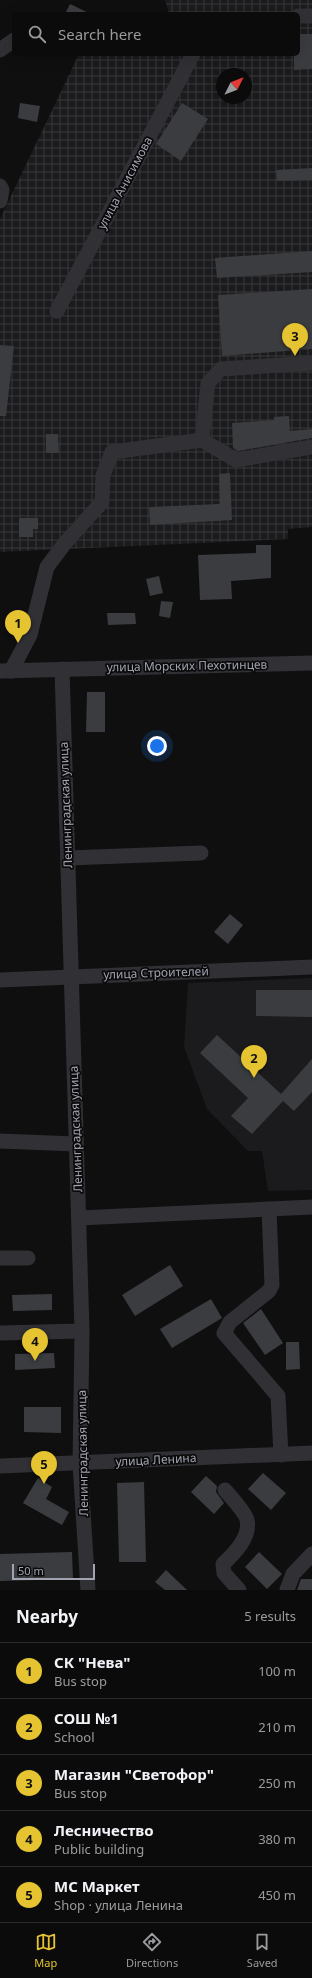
<!DOCTYPE html>
<html lang="en">
<head>
<meta charset="utf-8">
<style>
  body { margin:0; font-family:"Noto Sans",sans-serif; background:#19191a; color:#f1f3f6 }
  .compass { position:absolute; left:216px; top:68px; width:36px; height:36px; border-radius:50%; background:#0b0b0c; box-shadow:0 4px 16px #0002; rotate:48deg }
  .scale { position:absolute; left:12px; bottom:10px; width:83px; box-sizing:border-box; padding-left:4px; border:2px solid #a1a3b0; border-top:0; font-size:11px; line-height:14px; white-space:nowrap; color:#a1a3b0; -webkit-text-stroke:3px #0a0a0b; paint-order:stroke }
  .you { position:absolute; left:157px; top:746px; width:14px; height:14px; margin:-10px; border:3px solid #fff; border-radius:50%; background:#1a73e8; box-shadow:0 0 0 6px #1a73e833 }
  .badge { display:grid; place-items:center; width:26px; height:26px; border-radius:50%; background:#e6c431; color:#111; font-size:13px; font-weight:700 }
  .pin { position:absolute; translate:-50% -33px; filter:drop-shadow(0 1px 2px #0008) }
  .pin::after { content:''; position:absolute; top:21px; width:14px; height:12px; background:inherit; clip-path:polygon(0 0,100% 0,50% 100%) }
  .list { margin:0; padding:0; list-style:none }
  h2 { display:flex; justify-content:space-between; align-items:center; height:52px; margin:0; padding:0 16px; font-size:17px }
  h2 small { font-size:13px; font-weight:400; color:#9a9b9d }
  .list li { display:grid; grid-template-columns:26px 1fr auto; gap:12px; align-items:center; box-sizing:border-box; height:56px; padding:0 16px; border-top:1px solid #2b2b2d }
  .list b { display:block; font-size:15px; white-space:nowrap }
  .list p { margin:0; font-size:13px; white-space:nowrap; color:#9a9b9d }
  .list em { font-size:13px; font-style:normal; color:#9a9b9d }
  .icon { flex:none; width:22px; height:22px; fill:none; stroke:currentColor; stroke-width:2; stroke-linecap:round; stroke-linejoin:round }
  .map { position:relative; flex:none; width:312px; height:1590px; overflow:hidden }
  .search { position:absolute; background:#0b0b0c; box-shadow:0 4px 16px #0002; left:12px; right:12px; top:12px; height:44px; display:flex; align-items:center; gap:10px; box-sizing:border-box; padding:0 14px; border-radius:6px; color:#9a9b9d; font-size:15px }
  .sheet { height:332px; background:#0b0b0c }
  nav { display:flex; justify-content:space-around; align-items:center; box-sizing:border-box; height:56px; border-top:1px solid #2b2b2d; background:#0b0b0c; font-size:11px; color:#9a9b9d }
  nav a { display:grid; justify-items:center; gap:2px }
  nav .on { color:#e6c431 }
  .map>svg:first-child { display:block }
</style>
</head>
<body>
<div class="map">
<svg width="312" height="1590" viewBox="0 0 312 1590">
  <defs>
    <pattern id="industrial-grid" width="8" height="8" patternUnits="userSpaceOnUse"><rect width="8" height="8" fill="#1b1b1d"/><path d="M0 4h8M4 0v8" fill="none" stroke="#39393b"/></pattern>
  </defs>
  <rect width="100%" height="100%" fill="#0f0f10"/>
  <polygon fill="#1b1b1d" points="312,978 312,1190 268,1191 262,1151 248,1151 207,1109 184,1047 188,983"/>
  <path fill="url(#industrial-grid)" fill-rule="evenodd" d="M 165,0 L 312,0 L 312,527 L 288,529 L 288,539 L 0,552 L 0,219 L 79,54 L 298,54 L 298,14 L 169,14 ZM 222,74 L 246,74 L 246,98 L 222,98 Z"/>
  <g fill="#3b3c40">
    <polygon points="70,4 91,14 65,14"/>
    <polygon points="298,34 312,34 312,69 294,70 294,54 298,54"/>
    <polygon points="20,103 40,106 37,122 18,118"/>
    <polygon points="182,103 208,119 181,161 156,144"/>
    <polygon points="312,168 312,180 277,181 276,170"/>
    <polygon points="312,251 312,272 217,278 215,258"/>
    <polygon points="312,289 312,349 222,356 218,295"/>
    <polygon points="0,345 14,346 6,416 0,416"/>
    <polygon points="289,416 290,431 312,429 312,438 238,451 233,448 232,423 274,420 274,417"/>
    <polygon points="46,434 58,434 59,453 46,453"/>
    <polygon points="230,473 232,520 150,525 149,507 220,504 219,474"/>
    <polygon points="19,518 38,518 38,529 33,529 33,537 19,537"/>
    <polygon points="256,545 271,545 271,578 231,581 232,599 200,600 198,555 256,553"/>
    <polygon points="159,576 163,593 150,596 146,579"/>
    <polygon points="161,601 173,602 170,618 159,616"/>
    <polygon points="107,613 135,613 136,624 108,625"/>
    <polygon points="87,692 105,692 105,732 86,732"/>
    <polygon points="230,914 243,925 228,944 214,932"/>
    <polygon points="256,990 312,990 312,1017 256,1016"/>
    <polygon points="217,1035 281,1094 312,1059 312,1092 294,1111 283,1101 252,1134 231,1116 248,1098 200,1053"/>
    <polygon points="170,1265 183,1286 135,1316 122,1295"/>
    <polygon points="52,1294 52,1310 13,1311 12,1295"/>
    <polygon points="211,1299 222,1318 172,1348 160,1329"/>
    <polygon points="261,1309 283,1343 265,1355 243,1323"/>
    <polygon points="286,1342 299,1342 300,1369 286,1370"/>
    <polygon points="54,1353 55,1368 15,1370 15,1354"/>
    <polygon points="24,1407 61,1407 61,1433 24,1432"/>
    <polygon points="263,1473 286,1493 271,1510 248,1489"/>
    <polygon points="206,1476 217,1486 216,1492 224,1503 214,1514 191,1492"/>
    <polygon points="38,1478 52,1487 46,1499 69,1512 62,1525 23,1503"/>
    <polygon points="144,1482 146,1562 119,1562 117,1483"/>
    <polygon points="72,1552 73,1579 0,1581 0,1554"/>
    <polygon points="259,1552 282,1574 267,1589 245,1567"/>
    <polygon points="166,1570 187,1590 165,1590 155,1582"/>
    <polygon points="301,1579 312,1579 312,1590 297,1590"/>
  </g>
  <g fill="none" stroke-linecap="round" stroke-linejoin="round">
    <g stroke="#303035" stroke-width="15">
      <polyline points="298,16 312,16"/>
      <polyline points="0,50 14,40"/>
      <polyline points="0,186 2,190 0,201"/>
      <polyline points="57,311 193,54"/>
      <polyline points="202,440 208,383 221,369 312,363"/>
      <polyline points="62,669 82,1331 80,1464 88,1590"/>
      <polyline points="0,671 312,663"/>
      <polyline points="11,671 30,635 47,567 65,543 102,502 103,475 112,452 202,440 236,460 312,447"/>
      <polyline points="68,858 201,853"/>
      <polyline points="0,980 312,967"/>
      <polyline points="0,1141 76,1144"/>
      <polyline points="269,1209 272,1285 269,1291 230,1322 224,1333 278,1396 281,1455"/>
      <polyline points="79,1218 312,1207"/>
      <polyline points="0,1258 28,1258"/>
      <polyline points="0,1333 82,1331"/>
      <polyline points="0,1466 312,1453"/>
      <path d="M 225,1490 C 230,1496 246,1513 247,1520 C 251,1537 234,1554 223,1564 L 224,1573 L 239,1590"/>
      <polyline points="287,1590 293,1574 312,1554"/>
    </g>
  </g>
  <g text-anchor="middle" stroke-width="3.5" stroke-linejoin="round" paint-order="stroke">
    <g font-size="12" fill="#a1a3b0" stroke="#0a0a0b">
      <text transform="translate(125 183) rotate(-62)" y="4">улица Анисимова</text>
      <text transform="translate(187 666) rotate(-1)" y="4">улица Морских Пехотинцев</text>
      <text transform="translate(66 805) rotate(-92)" y="4">Ленинградская улица</text>
      <text transform="translate(156 973) rotate(-2)" y="4">улица Строителей</text>
      <text transform="translate(76 1129) rotate(-92)" y="4">Ленинградская улица</text>
      <text transform="translate(83 1453) rotate(-91)" y="4">Ленинградская улица</text>
      <text transform="translate(156 1460) rotate(-3)" y="4">улица Ленина</text>
    </g>
  </g>
</svg>
<svg class="compass" viewBox="-18 -18 36 36"><path d="M0-13l5 13h-10z" fill="#e53935"/><path d="M0 13l5-13h-10z" fill="#9a9b9d"/></svg>
<div class="scale">50 m</div>
<div class="you"></div>
<div class="pin badge" style="left:18px;top:643px">1</div>
<div class="pin badge" style="left:254px;top:1078px">2</div>
<div class="pin badge" style="left:295px;top:356px">3</div>
<div class="pin badge" style="left:35px;top:1361px">4</div>
<div class="pin badge" style="left:44px;top:1484px">5</div>
<div class="search"><svg class="icon" aria-label="search" viewBox="0 0 24 24"><circle cx="10" cy="10" r="6"/><path d="M15 15l6 6"/></svg>Search here</div>
</div>
<section class="sheet">
<h2>Nearby<small>5 results</small></h2>
<ul class="list">
<li><span class="badge">1</span><div><b>СК &quot;Нева&quot;</b><p>Bus stop</p></div><em>100 m</em></li>
<li><span class="badge">2</span><div><b>СОШ №1</b><p>School</p></div><em>210 m</em></li>
<li><span class="badge">3</span><div><b>Магазин &quot;Светофор&quot;</b><p>Bus stop</p></div><em>250 m</em></li>
<li><span class="badge">4</span><div><b>Лесничество</b><p>Public building</p></div><em>380 m</em></li>
<li><span class="badge">5</span><div><b>МС Маркет</b><p>Shop · улица Ленина</p></div><em>450 m</em></li>
</ul>
</section>
<nav>
<a class="on"><svg class="icon" aria-label="map" viewBox="0 0 24 24"><path d="M3 6l6-2 6 2 6-2v14l-6 2-6-2-6 2zM9 4v14M15 6v14"/></svg>Map</a>
<a><svg class="icon" aria-label="directions" viewBox="0 0 24 24"><path d="M12 3l9 9-9 9-9-9zM9 14v-3h6M13 9l2 2-2 2"/></svg>Directions</a>
<a><svg class="icon" aria-label="saved" viewBox="0 0 24 24"><path d="M7 4h10v16l-5-4-5 4z"/></svg>Saved</a>
</nav>
</body>
</html>
